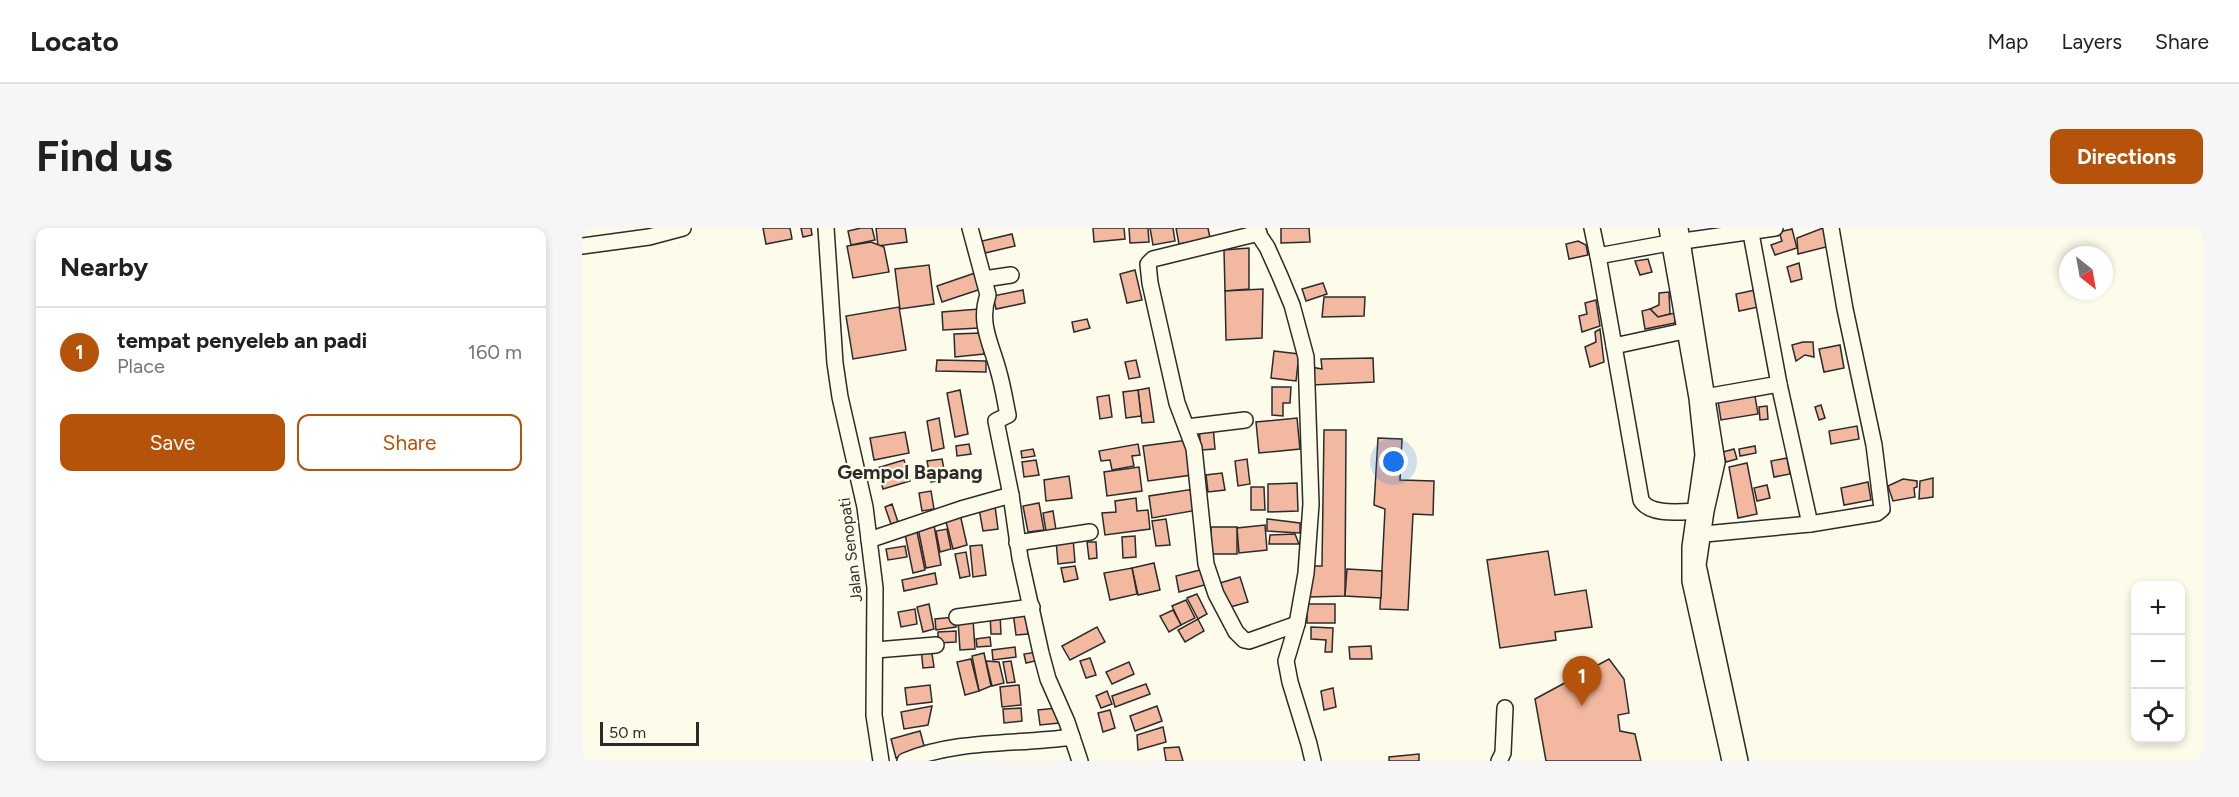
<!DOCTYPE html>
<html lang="en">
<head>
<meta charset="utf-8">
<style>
  body { margin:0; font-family:Figtree,sans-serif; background:#f6f6f6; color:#202124 }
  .controls { position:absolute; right:18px; bottom:18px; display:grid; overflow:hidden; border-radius:12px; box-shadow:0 3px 9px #0003 }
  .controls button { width:54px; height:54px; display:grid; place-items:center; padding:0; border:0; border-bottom:2px solid #e0e0e0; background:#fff; color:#202124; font:30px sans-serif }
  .compass { position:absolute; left:1477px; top:18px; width:54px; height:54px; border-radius:50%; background:#fff; box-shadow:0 3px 9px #0003; rotate:149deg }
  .scale { position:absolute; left:18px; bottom:15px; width:99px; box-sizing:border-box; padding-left:6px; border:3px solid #2b2b2b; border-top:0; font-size:16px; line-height:21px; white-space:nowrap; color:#2b2b2b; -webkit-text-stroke:4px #fdfbea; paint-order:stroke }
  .you { position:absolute; left:812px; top:234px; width:21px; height:21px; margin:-15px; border:4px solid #fff; border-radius:50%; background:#1a73e8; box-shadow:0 0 0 9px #1a73e833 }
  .badge { display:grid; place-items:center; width:39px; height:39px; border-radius:50%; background:#b45309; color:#fff; font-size:20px; font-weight:700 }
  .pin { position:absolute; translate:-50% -50px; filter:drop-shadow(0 2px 3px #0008) }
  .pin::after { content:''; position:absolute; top:32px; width:21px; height:18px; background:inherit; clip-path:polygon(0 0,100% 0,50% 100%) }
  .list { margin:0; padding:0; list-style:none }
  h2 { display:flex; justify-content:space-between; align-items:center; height:78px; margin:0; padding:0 24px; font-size:26px }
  h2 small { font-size:20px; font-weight:400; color:#757577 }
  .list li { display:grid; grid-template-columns:39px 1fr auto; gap:18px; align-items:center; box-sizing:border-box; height:90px; padding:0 24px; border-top:2px solid #e0e0e0 }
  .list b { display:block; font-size:22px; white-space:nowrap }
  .list p { margin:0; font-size:20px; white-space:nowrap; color:#757577 }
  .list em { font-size:20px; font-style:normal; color:#757577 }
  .actions { display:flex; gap:12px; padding:18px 24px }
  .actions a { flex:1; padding:14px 0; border:2px solid #b45309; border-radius:12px; text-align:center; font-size:21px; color:#b45309 }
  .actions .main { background:#b45309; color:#fff }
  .icon { flex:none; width:33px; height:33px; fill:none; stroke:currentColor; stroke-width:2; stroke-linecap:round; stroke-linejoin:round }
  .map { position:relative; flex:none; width:1621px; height:533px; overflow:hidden; border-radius:12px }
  header { display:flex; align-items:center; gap:36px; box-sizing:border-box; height:84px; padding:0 30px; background:#fff; border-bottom:2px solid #e0e0e0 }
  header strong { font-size:28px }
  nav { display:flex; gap:33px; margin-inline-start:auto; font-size:21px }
  .intro { display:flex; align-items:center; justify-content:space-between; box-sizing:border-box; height:144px; padding:0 36px }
  h1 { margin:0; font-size:42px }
  .button { padding:15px 27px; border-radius:12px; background:#b45309; color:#fff; font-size:21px; font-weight:700 }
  main { display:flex; gap:36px; padding:0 36px }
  aside { flex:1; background:#fff; border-radius:12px; box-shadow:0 3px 9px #0003 }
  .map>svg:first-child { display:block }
</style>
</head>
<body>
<header>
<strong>Locato</strong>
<nav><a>Map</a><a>Layers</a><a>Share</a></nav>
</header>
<div class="intro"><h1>Find us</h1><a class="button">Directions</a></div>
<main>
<aside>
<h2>Nearby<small></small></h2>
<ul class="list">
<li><span class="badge">1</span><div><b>tempat penyeleb an padi</b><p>Place</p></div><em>160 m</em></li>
</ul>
<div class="actions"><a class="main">Save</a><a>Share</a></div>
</aside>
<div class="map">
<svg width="1621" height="533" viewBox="0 0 1621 533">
  <rect width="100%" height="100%" fill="#fdfbea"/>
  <g fill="#f2b8a0" stroke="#2b2b2b" stroke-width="1.5">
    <polygon points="181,0 208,0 210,11 184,16"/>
    <polygon points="219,0 229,0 230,7 221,9"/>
    <polygon points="279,0 290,0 293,12 269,17 266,3"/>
    <polygon points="294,0 323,0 325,14 296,18"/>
    <polygon points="511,0 542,0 543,11 512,14"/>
    <polygon points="547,0 566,0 567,14 548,15"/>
    <polygon points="568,0 591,0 593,13 571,17"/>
    <polygon points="594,0 626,0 628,10 597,16"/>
    <polygon points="699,0 727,0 728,14 699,15"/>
    <polygon points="1241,0 1243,0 1248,18 1216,26 1215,10"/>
    <polygon points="1210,1 1215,20 1193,27 1189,17 1200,13 1197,4"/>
    <polygon points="430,6 433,18 403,25 400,13"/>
    <polygon points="996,13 1004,17 1006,27 987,31 984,16"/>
    <polygon points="289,14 302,19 307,44 271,50 265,18"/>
    <polygon points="667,20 667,61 643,63 642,22"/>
    <polygon points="1066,31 1070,44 1058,47 1053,33"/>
    <polygon points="1217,35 1220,51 1209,54 1205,39"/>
    <polygon points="347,37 352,76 318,81 313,41"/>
    <polygon points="553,42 560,72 545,75 538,46"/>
    <polygon points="393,45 399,61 360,74 355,58"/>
    <polygon points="741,55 745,66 724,73 720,61"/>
    <polygon points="681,61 680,110 644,112 643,63"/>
    <polygon points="1178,61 1181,78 1157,83 1154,66"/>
    <polygon points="441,62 443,75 414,81 411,68"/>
    <polygon points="1087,64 1088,86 1076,89 1068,81 1077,77 1077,65"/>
    <polygon points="742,69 783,69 782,88 740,89"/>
    <polygon points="1014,72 1018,98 1000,104 997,88 1005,86 1003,75"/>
    <polygon points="317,79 324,122 271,131 264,88"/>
    <polygon points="397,81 397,100 361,102 360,84"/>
    <polygon points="1068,81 1076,89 1093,85 1093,95 1063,101 1060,83"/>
    <polygon points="505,91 508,100 492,104 490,94"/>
    <polygon points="1018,101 1022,134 1008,139 1003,119 1014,114 1013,104"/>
    <polygon points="400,105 402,126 373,129 372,106"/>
    <polygon points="1221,114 1231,114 1232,129 1223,127 1214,133 1210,117"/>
    <polygon points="1258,117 1262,140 1242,144 1237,121"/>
    <polygon points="692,123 717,126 714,153 689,150"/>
    <polygon points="791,130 792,154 730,157 729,139 740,141 739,131"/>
    <polygon points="355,132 404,133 404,144 354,143"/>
    <polygon points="554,132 558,149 547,151 543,134"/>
    <polygon points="690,159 709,159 708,175 701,175 701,188 690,187"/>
    <polygon points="567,160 572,194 560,195 556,162"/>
    <polygon points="378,162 386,206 373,209 365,165"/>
    <polygon points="556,162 559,188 544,190 541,164"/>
    <polygon points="527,167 530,189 518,191 515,169"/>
    <polygon points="1173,168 1176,186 1139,192 1136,173"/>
    <polygon points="1239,177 1243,190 1237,192 1233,179"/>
    <polygon points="1185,178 1186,191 1178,192 1177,179"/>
    <polygon points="357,190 362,220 350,223 345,193"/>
    <polygon points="715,190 718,221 677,225 674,194"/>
    <polygon points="631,198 633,221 619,222 617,200"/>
    <polygon points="1275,198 1277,211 1249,216 1247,203"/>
    <polygon points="742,202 764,202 763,368 727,369 727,338 740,338"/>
    <polygon points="323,204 327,225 292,232 288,210"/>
    <polygon points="796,210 820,211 818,252 852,253 851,287 831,286 826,382 798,381 803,281 792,277"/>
    <polygon points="606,212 610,247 566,253 561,218"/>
    <polygon points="387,216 389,226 375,228 374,218"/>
    <polygon points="556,216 558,227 550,228 552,238 530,242 528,232 519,233 517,223"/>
    <polygon points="1173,218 1174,225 1158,228 1157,221"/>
    <polygon points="451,221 453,228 440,230 439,223"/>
    <polygon points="1152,221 1155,231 1144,234 1141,224"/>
    <polygon points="1205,230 1208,246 1192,249 1189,233"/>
    <polygon points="360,231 364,251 349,254 345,233"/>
    <polygon points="665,231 668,256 656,258 653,233"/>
    <polygon points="322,232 328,253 301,261 295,240"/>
    <polygon points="454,232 457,247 442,249 440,234"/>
    <polygon points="1165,235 1175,286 1156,290 1147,239"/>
    <polygon points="557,239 560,263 525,268 522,244"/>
    <polygon points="640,245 643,262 626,264 624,247"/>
    <polygon points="487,248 490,270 464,273 462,252"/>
    <polygon points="1351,250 1351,269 1337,271 1338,253"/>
    <polygon points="1321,251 1335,253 1335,259 1332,260 1333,269 1311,273 1306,258"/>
    <polygon points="1286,254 1289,272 1262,277 1259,260"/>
    <polygon points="715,255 716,283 686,284 686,256"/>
    <polygon points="1185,257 1188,270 1175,273 1172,260"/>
    <polygon points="669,259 682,259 683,282 669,282"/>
    <polygon points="612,261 616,282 570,290 567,268"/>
    <polygon points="349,263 352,281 340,283 337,265"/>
    <polygon points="554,270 555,283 566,282 568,301 523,307 520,285 534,284 533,273"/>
    <polygon points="457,275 462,302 446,304 441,278"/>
    <polygon points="310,276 316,294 309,296 303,279"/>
    <polygon points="413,278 416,301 401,303 397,281"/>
    <polygon points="471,283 474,302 464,303 461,285"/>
    <polygon points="378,286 385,317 371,321 363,290"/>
    <polygon points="584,291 588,317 574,318 570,293"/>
    <polygon points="685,291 718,295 718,305 685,303"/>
    <polygon points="352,297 359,337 344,340 336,300"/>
    <polygon points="683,297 685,322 657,325 655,300"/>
    <polygon points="334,299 343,342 331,345 322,301"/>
    <rect x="629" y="299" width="26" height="27"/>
    <polygon points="365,301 369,321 358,324 354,303"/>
    <polygon points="713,306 717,316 687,316 688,307"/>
    <polygon points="553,308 554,329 541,330 540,309"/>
    <polygon points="491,310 493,334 476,336 474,312"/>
    <polygon points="505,314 514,314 515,330 507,331"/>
    <polygon points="400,317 404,347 391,349 388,318"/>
    <polygon points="323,318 325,329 306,332 304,321"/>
    <polygon points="966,323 973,367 1004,362 1010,399 973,404 974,412 918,420 905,332"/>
    <polygon points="384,324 388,348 378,350 373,326"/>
    <polygon points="572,335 578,362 556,367 550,340"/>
    <polygon points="493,338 496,351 482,354 479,340"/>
    <polygon points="550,340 555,366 528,372 522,345"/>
    <polygon points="622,341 626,356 597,364 594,348"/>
    <polygon points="765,341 800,343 799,370 763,368"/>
    <polygon points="353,345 355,356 322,363 320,352"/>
    <polygon points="658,349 666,374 645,380 638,355"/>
    <polygon points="615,366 625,386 616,391 605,370"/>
    <polygon points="604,372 613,390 599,397 590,378"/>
    <polygon points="347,376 352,401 341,404 335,379"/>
    <rect x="725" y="376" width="28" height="19"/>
    <polygon points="333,381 335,396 319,399 316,384"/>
    <polygon points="443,382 446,406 434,407 431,384"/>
    <polygon points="591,382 599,397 587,404 578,388"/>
    <polygon points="408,386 418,386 419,406 409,406"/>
    <polygon points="373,389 374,399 354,402 353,391"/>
    <polygon points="391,391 393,421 378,422 376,392"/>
    <polygon points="616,391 622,403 603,414 596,402"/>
    <polygon points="515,399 523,414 488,432 480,418"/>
    <polygon points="729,399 751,400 750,424 743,424 744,412 729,411"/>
    <polygon points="374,403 374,414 356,415 356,404"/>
    <polygon points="408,409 409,418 395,419 394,411"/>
    <polygon points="789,418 790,431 768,431 767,419"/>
    <polygon points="349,419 352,439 341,440 339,420"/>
    <polygon points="433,419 434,429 411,432 410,422"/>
    <polygon points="455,424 457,432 444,435 442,426"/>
    <polygon points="402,425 409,458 397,463 390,428"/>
    <polygon points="508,430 514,447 504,450 498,433"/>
    <polygon points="389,431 397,463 383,467 375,434"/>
    <polygon points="1027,431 1042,451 1047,485 1036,487 1038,503 1053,506 1059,533 964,533 953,471"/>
    <polygon points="404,433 417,434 422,455 410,458"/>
    <polygon points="429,433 433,454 425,455 421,434"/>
    <polygon points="547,434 552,446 530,456 524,444"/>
    <polygon points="564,456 568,466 533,479 530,468"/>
    <polygon points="348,457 350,474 325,477 323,460"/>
    <polygon points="437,457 439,477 420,479 418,459"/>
    <polygon points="751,460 754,479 742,482 739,463"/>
    <polygon points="525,463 530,476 519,480 514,468"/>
    <polygon points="350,478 346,497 322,501 319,484"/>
    <polygon points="575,478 580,493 553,503 548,488"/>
    <polygon points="439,480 440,493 422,495 421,481"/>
    <polygon points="475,480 477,495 458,497 456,482"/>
    <polygon points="528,482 533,500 521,504 516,485"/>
    <polygon points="581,499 584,514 556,522 555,507"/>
    <polygon points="338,503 343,521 314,530 309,511"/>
    <polygon points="597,519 601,533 584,533 582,520"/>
    <polygon points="837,526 837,533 807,533 807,529"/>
  </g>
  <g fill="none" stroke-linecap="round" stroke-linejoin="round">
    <g stroke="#2b2b2b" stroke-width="18">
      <g id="minor">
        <polyline points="244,0 253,135 258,169 283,279 293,360 292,487 299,533"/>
        <path d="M 388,0 L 406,67 C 396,96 410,117 417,145 C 421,159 423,173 426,187 L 414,193 L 429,267 L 438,330 L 459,425 L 466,451 L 485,494 L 498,533"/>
        <polyline points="672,0 685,19 698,48 710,77 724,129 729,276 724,345 715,396 704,433 708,454 727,516 731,533"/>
        <polyline points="1010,0 1016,28 1087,15 1193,0"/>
        <polyline points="1085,0 1115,170 1121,227 1108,319 1108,353 1148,533"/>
        <polyline points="1098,0 1135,234 1124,283 1116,337 1158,533"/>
        <polyline points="1168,0 1197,156 1228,296"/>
        <polyline points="677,5 571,31 566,36 568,55 595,175 612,220 624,336 634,366 654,404 662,412 667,413 715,396"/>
        <polyline points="0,18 67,9 101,0"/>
        <polyline points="1016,28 1032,118 1102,103"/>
        <polyline points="402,51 429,47"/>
        <path d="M 1032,118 L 1059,272 C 1068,289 1103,283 1120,283"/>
        <polyline points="1117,170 1197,156"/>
        <polyline points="605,199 663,192"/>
        <polyline points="1112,307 1228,296 1295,285 1300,281 1292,217 1263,81 1249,0"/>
        <polyline points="287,312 379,281 429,267"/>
        <polyline points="435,315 508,304"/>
        <polyline points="375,389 450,379"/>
        <polyline points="294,422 354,417"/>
        <path d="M 323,533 C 376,511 434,517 490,509"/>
        <polyline points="917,533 921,525 923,480"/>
      </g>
    </g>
    <use href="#minor" stroke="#fdfbea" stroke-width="15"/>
  </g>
  <g text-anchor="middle" stroke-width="4.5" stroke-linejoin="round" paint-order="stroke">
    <g font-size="16" fill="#2b2b2b" stroke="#fdfbea">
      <text transform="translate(268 322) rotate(-97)" y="6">Jalan Senopati</text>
    </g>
    <g font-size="20" font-weight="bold" fill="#2b2b2b" stroke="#fdfbea">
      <text x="328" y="251">Gempol Bapang</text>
    </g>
  </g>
</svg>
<div class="controls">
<button>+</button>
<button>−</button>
<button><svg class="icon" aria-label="locate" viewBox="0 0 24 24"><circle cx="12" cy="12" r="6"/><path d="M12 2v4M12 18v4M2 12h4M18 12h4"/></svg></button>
</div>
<svg class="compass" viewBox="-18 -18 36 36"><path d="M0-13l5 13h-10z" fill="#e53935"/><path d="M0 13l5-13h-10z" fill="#757577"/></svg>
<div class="scale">50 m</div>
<div class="you"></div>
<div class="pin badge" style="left:1000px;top:478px">1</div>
</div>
</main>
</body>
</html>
